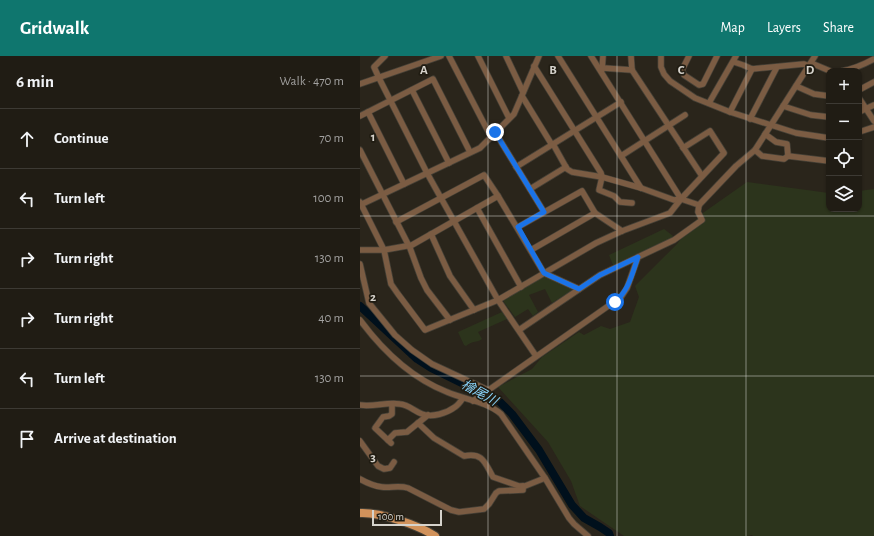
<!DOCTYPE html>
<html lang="en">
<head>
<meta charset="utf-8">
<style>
  body { margin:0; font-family:"Alegreya Sans","Noto Sans JP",sans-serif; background:#28251d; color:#f1f3f6 }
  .controls { position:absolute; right:12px; top:12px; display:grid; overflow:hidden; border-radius:8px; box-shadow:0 1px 3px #0004 }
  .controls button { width:36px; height:36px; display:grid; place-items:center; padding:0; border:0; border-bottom:1px solid #3d3a34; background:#201c14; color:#f1f3f6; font:20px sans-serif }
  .scale { position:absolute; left:12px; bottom:10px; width:70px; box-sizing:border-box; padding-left:4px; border:2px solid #d6d3cc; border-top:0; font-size:11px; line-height:14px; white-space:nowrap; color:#d6d3cc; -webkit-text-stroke:3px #201c12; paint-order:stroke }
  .stop { position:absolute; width:12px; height:12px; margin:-9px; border:3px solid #1a73e8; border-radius:50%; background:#fff }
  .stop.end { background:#1a73e8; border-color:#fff; box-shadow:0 1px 4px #0008 }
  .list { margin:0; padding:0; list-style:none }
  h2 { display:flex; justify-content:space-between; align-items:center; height:52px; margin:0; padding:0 16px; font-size:17px }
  h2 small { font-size:13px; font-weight:400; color:#a2a1a0 }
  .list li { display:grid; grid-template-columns:26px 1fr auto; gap:12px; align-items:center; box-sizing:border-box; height:60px; padding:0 16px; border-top:1px solid #3d3a34 }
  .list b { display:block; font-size:15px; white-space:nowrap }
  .list em { font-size:13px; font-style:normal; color:#a2a1a0 }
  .icon { flex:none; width:22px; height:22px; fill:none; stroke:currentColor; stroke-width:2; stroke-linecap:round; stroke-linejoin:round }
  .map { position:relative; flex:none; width:514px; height:480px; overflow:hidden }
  header { display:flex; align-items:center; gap:24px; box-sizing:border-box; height:56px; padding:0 20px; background:#0f766e; color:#fff }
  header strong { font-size:19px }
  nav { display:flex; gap:22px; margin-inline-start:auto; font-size:14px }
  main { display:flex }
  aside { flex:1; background:#201c14 }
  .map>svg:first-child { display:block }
</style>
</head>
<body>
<header>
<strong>Gridwalk</strong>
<nav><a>Map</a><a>Layers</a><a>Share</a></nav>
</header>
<main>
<aside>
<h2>6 min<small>Walk · 470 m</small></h2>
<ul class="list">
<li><svg class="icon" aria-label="ahead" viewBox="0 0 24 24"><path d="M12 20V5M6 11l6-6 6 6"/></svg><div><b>Continue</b></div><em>70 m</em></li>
<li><svg class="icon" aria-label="left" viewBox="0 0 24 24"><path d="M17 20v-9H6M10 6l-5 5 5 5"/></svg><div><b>Turn left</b></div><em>100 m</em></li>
<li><svg class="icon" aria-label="right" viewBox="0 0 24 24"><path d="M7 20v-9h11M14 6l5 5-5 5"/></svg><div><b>Turn right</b></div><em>130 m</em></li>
<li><svg class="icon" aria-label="right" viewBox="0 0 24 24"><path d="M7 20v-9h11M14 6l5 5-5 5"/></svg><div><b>Turn right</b></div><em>40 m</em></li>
<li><svg class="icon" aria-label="left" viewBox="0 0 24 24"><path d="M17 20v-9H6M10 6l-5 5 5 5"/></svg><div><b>Turn left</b></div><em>130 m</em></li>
<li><svg class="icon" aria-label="arrive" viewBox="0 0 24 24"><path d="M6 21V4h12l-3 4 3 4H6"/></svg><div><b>Arrive at destination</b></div></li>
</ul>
</aside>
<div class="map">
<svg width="514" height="480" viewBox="0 0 514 480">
  <rect width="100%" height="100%" fill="#2a251b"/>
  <g fill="#2c341c">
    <polygon points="387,126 469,137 469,153 499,153 499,135 514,133 514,480 393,480 392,479 387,480 264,480 220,450 211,425 188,386 138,331 172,313 182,301 219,276 224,279 241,270 250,273 270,266 279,241 275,230 317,188 340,159"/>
    <polygon points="304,173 313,180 312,182 253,209 249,199"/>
    <polygon points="182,221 185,221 211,232 211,235 192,247 185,233 169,239 178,256 173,260 168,253 155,261 144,246 144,243"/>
    <path d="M 142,256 L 147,263 L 118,276 L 122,283 C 117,287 113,284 106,290 L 104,289 L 98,276 Z"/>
  </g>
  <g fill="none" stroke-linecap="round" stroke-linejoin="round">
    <polyline stroke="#00101c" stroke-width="8" points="0,250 57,303 71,312 140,346 152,358 179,394 212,449 224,462 240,471 249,477 250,480"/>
    <g stroke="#464137" stroke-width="7">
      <g id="minor">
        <polyline points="25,0 14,11 19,22 67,117 138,244 176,300"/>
        <polyline points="89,0 131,81"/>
        <polyline points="118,0 149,62"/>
        <polyline points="146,0 163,36"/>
        <polyline points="198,0 281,132"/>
        <polyline points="231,0 321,143"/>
        <polyline points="271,0 272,14 342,120"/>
        <polyline points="301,0 301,11 304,18 310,25 335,42 370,56 436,77 469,82"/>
        <polyline points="329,0 322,14 324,19 339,29 343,28 357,0"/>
        <polyline points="374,6 383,9 392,13 444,8 449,10"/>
        <polyline points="451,7 470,15"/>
        <polyline points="174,10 241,117 242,121 239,134 254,140 260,146 272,147"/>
        <polyline points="243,12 272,14"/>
        <polyline points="242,14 243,0"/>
        <path d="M 482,15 C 494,13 503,9 514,3"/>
        <polyline points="0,28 81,0"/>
        <polyline points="436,30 454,38 469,40"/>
        <polyline points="52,34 89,107"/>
        <polyline points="499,34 514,26"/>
        <polyline points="162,40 192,89"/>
        <polyline points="499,42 514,65"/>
        <polyline points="349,47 376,0"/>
        <polyline points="423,50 451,59 469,61"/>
        <polyline points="8,56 44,128"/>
        <polyline points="370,56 392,13"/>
        <polyline points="499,56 514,49"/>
        <polyline points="0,60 73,23 110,96"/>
        <polyline points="390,63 417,11"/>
        <polyline points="135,76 184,156"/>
        <polyline points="499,76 514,71"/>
        <polyline points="405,78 416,86 427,88 428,100"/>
        <polyline points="193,88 207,113 212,116 242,121 281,132 314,144 321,143 339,149 376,110 395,94 455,0"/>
        <polyline points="0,94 50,192 61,222 67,234 90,264"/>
        <polyline points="395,94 402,100 424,103 428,100 469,105"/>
        <polyline points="261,100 325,59"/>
        <polyline points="156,111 261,46"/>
        <polyline points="170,133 206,111"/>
        <polyline points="0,146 24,194 31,228 38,238 65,274 138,244 236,187 262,175 310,157 321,143 364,97 350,75 323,92"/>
        <polyline points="0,149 120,92 154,58 179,0"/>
        <polyline points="117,152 161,231"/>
        <polyline points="36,166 124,119 138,140 184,217 219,233"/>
        <polyline points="158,171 222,135 235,157 262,175"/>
        <polyline points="71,178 90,220 114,254"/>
        <polyline points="0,194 24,194 52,189 138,140"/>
        <polyline points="171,194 235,157"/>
        <polyline points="0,208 9,247 35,279 52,294 72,308 128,334"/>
        <path d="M 0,264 C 23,295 51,322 87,336 C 105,344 126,345 141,358 L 185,422 L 209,462 L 214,468 L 228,480"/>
        <polyline points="159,274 240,219 314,184 342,164 338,156 339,149"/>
        <polyline points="113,345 261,241 267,232 278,201"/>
        <path d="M 0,349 C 14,351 26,346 40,348 C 49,349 54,355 62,358 C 72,362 87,357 95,351 C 98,349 101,345 103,342"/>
        <path d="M 58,367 L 74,382 L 104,400 C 123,396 125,407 133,421 L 159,430 L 165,430 L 185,422"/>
        <polyline points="28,384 35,377 47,376 68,359"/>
        <polyline points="0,385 18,410 24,413 30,412 34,406"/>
        <polyline points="31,387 15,372 23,361 29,360 32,358 32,348"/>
        <path d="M 0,423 C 7,427 14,430 22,431 C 31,432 39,429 48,432 L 91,454 L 99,456 L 124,453 L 129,448 L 136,437 L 139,435 L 163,434 L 163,430"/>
      </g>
    </g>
    <g stroke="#464137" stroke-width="10">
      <path id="primary" d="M 0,457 C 20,456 58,469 75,480"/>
    </g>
    <use href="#minor" stroke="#7b5c43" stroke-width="5.5"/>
    <use href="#primary" stroke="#d1925b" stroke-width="8"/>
  </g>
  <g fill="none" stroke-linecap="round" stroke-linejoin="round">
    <path stroke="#1a73e8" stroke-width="5" d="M 135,76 L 184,156 L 158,171 L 184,217 L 219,233 L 240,219 L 278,201 C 272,218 269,234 255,246"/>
  </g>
  <path fill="none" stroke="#d6d3cc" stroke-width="1" stroke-opacity="0.55" d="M 128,0 L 128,480M 257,0 L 257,480M 386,0 L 386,480M 0,160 L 514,160M 0,320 L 514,320"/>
  <g text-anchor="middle" stroke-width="3.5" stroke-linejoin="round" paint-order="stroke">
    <g font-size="13" font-style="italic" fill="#8ad5fd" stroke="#201c12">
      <text transform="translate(120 336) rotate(29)" y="5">檜尾川</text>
    </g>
  </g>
  <g font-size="13" text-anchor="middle" font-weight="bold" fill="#d6d3cc" stroke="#201c12" stroke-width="3.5" stroke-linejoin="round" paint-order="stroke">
    <text x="64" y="18">A</text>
    <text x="193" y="18">B</text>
    <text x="321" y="18">C</text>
    <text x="450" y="18">D</text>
    <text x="13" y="85">1</text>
    <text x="13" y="245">2</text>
    <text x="13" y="405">3</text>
  </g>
</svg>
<div class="controls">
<button>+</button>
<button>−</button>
<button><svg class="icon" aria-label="locate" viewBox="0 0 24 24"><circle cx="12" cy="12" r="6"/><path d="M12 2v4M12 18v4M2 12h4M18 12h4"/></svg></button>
<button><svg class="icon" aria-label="layers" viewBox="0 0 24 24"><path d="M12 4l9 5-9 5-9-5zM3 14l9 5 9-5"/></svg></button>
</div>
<div class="scale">100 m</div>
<div class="stop" style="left:255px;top:246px"></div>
<div class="stop end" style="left:135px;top:76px"></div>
</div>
</main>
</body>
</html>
